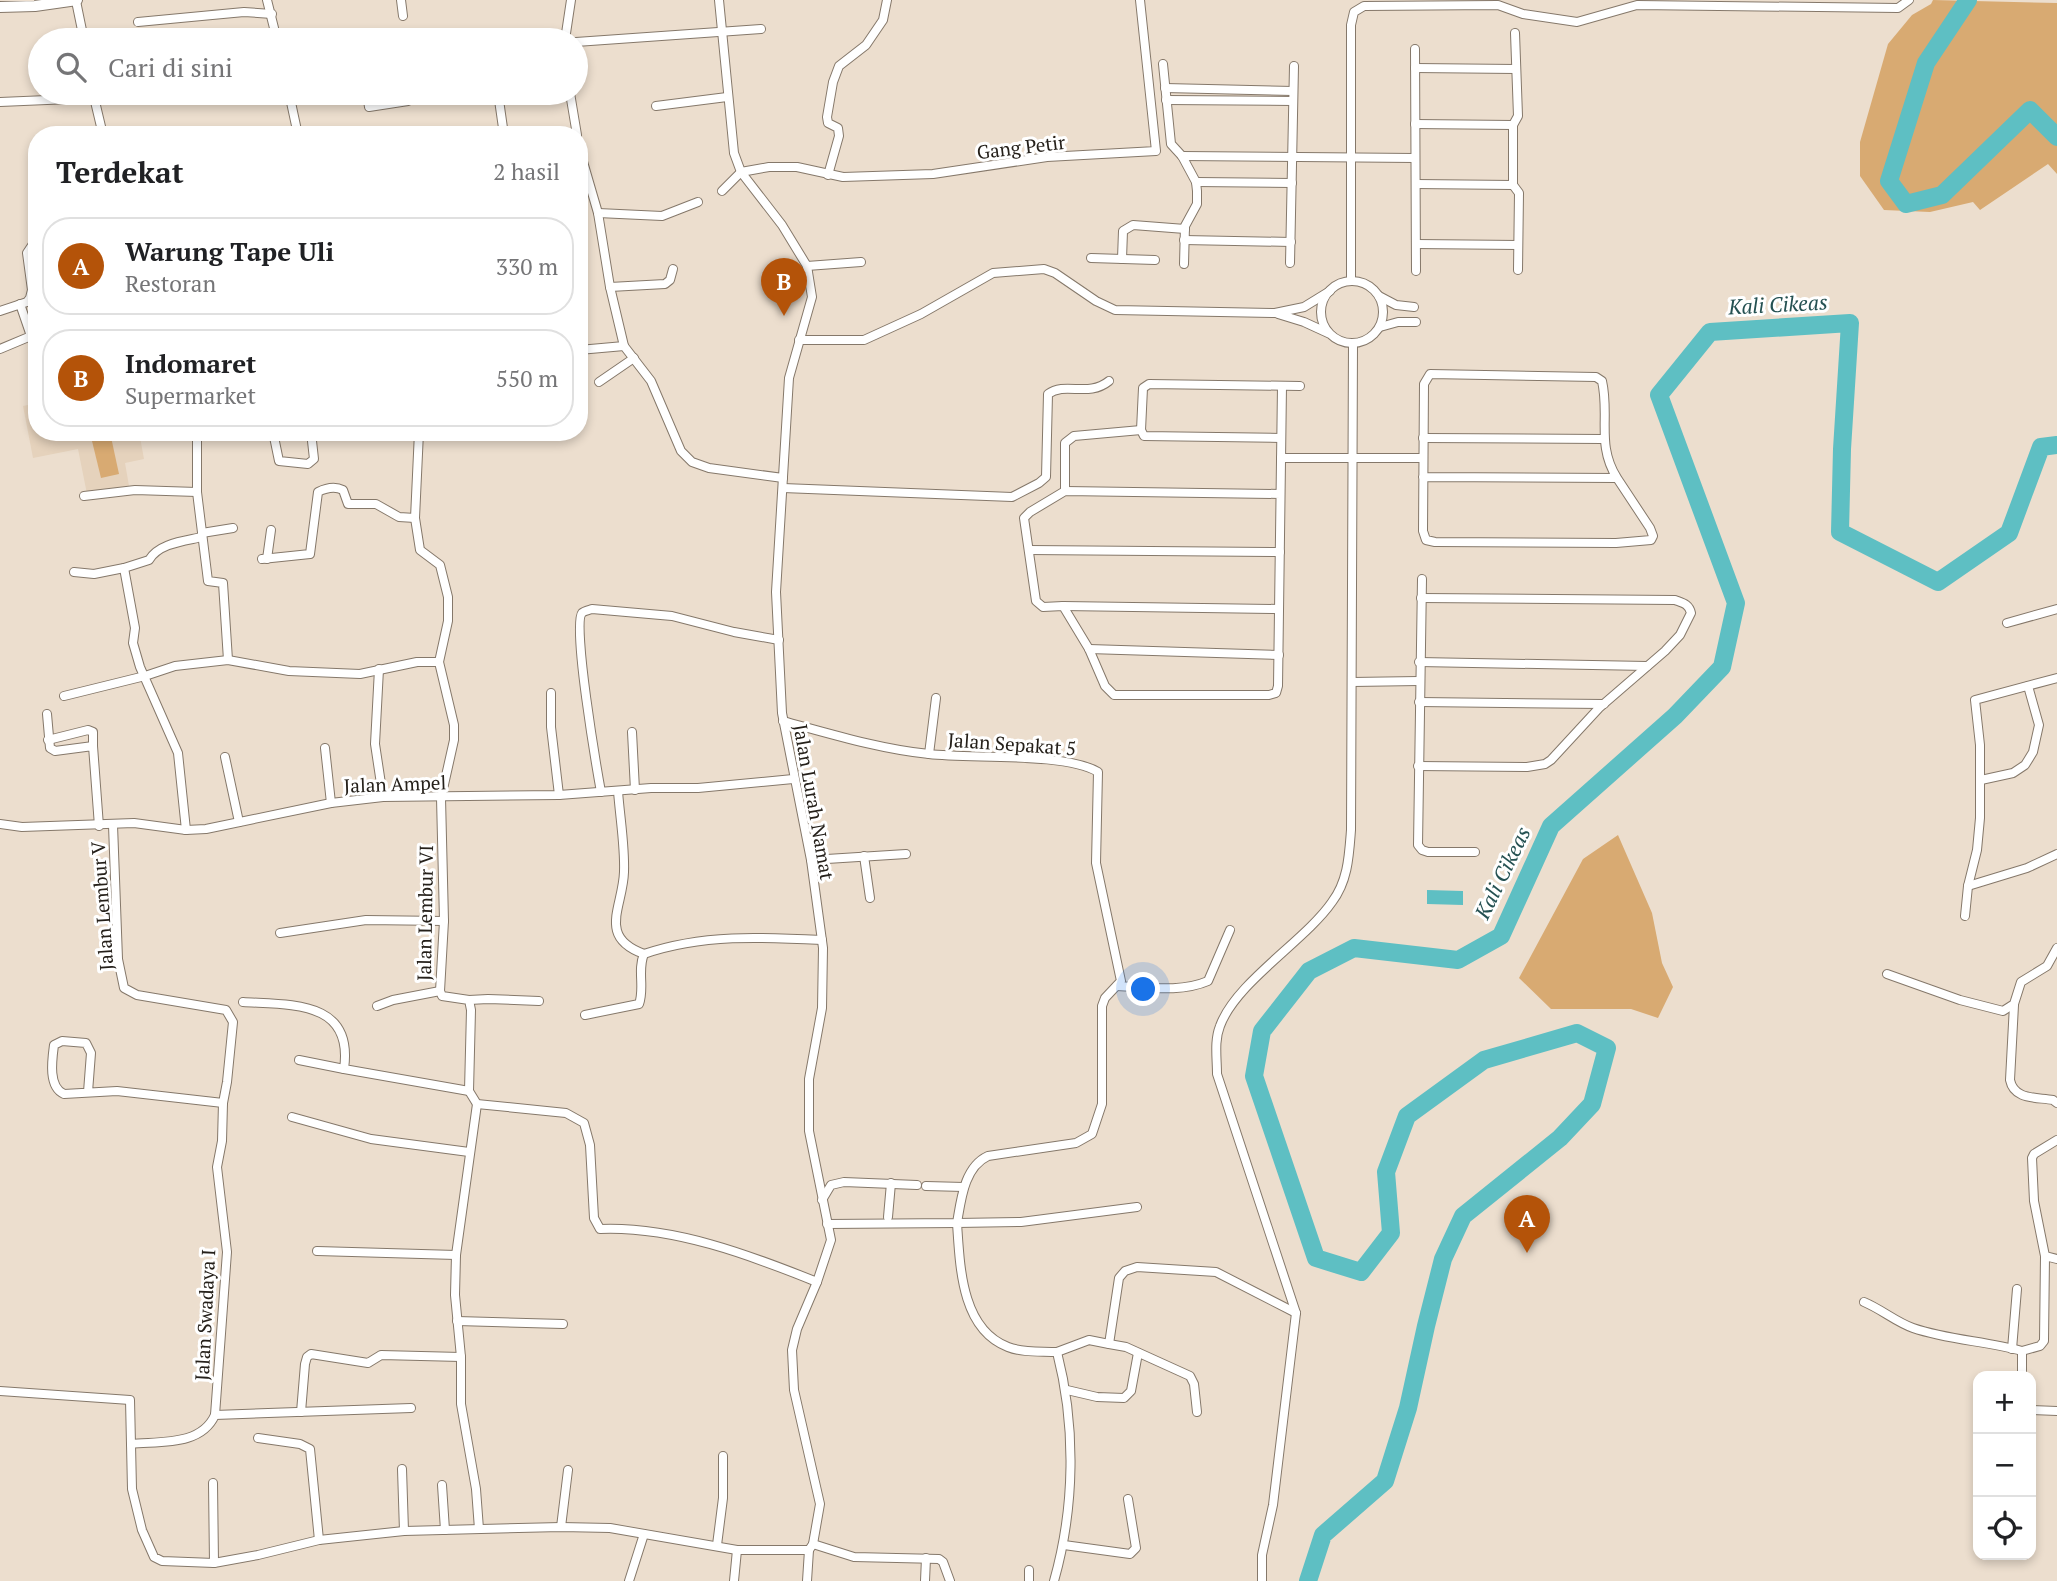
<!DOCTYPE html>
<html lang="id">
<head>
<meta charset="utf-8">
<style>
  body { margin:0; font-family:"PT Serif",serif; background:#f6f6f6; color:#202124 }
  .controls { position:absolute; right:21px; bottom:21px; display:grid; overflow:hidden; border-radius:14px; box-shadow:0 4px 10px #0003 }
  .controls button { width:63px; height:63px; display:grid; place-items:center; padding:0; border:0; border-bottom:2px solid #e0e0e0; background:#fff; color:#202124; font:35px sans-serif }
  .you { position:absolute; left:1144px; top:990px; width:24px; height:24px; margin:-18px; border:5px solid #fff; border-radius:50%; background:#1a73e8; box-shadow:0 0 0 10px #1a73e833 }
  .badge { display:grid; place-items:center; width:46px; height:46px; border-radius:50%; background:#b45309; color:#fff; font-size:23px; font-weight:700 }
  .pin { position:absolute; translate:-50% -58px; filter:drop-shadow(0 2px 4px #0008) }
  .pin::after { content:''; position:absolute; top:37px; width:24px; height:21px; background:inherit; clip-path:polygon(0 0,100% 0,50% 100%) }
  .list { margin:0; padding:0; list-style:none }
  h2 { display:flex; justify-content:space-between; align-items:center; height:91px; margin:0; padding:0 28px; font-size:30px }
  h2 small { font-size:23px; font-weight:400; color:#757577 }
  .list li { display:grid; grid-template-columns:46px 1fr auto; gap:21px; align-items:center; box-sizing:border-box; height:98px; margin:0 14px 14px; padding:0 14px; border:2px solid #e0e0e0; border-radius:28px }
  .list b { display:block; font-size:26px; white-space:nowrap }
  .list p { margin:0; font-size:23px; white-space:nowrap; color:#757577 }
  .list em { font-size:23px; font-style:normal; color:#757577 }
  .icon { flex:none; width:38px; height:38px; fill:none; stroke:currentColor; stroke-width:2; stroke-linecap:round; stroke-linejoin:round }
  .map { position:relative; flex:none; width:2057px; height:1581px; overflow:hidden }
  .search { position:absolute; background:#fff; box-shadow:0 4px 10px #0003; left:28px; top:28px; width:560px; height:77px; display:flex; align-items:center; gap:18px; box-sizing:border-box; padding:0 24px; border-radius:38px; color:#757577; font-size:26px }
  .panel { position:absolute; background:#fff; box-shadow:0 4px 10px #0003; left:28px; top:126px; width:560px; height:315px; border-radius:28px }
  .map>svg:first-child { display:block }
</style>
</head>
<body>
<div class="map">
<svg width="2057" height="1581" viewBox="0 0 2057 1581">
  <rect width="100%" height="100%" fill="#ecdece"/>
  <polygon fill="#e5d2bc" points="37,403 37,432 139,432 144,459 125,463 129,486 87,494 78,449 33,458 23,406"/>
  <g fill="#d8aa72">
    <polygon points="1933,0 2057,3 2057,174 2048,164 1980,210 1973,202 1930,212 1884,210 1860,176 1860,142 1888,44 1912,15 1931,4"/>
    <polygon points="111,437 119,474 101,478 92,441"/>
    <polygon points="1618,835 1652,913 1662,963 1673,987 1658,1018 1631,1009 1551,1009 1519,978 1583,859"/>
  </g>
  <polygon fill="#5ebfc3" points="1427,890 1463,891 1463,905 1427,904"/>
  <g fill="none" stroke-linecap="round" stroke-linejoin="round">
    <g stroke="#5ebfc3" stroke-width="18">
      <polyline points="1968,0 1926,63 1889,181 1906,204 1942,195 2030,110 2057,137"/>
      <polyline points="1308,1581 1323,1535 1385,1481 1408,1408 1426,1326 1443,1259 1463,1216 1560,1138 1592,1104 1607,1048 1577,1033 1484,1060 1407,1116 1386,1172 1391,1233 1361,1272 1316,1258 1254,1076 1262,1031 1309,971 1354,948 1458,960 1501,936 1551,826 1675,716 1722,667 1736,603 1659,395 1710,332 1850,323 1842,449 1840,532 1938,582 2009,533 2041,447 2057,445"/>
    </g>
    <g stroke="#85786a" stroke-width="10">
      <g id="street">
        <polyline points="267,0 277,40"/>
        <polyline points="401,0 403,16"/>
        <polyline points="76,1 84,40"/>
        <polyline points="138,22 244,12 272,14"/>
        <polyline points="1515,33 1518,116 1513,125 1513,185 1519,193 1518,270"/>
        <polyline points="394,40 424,36 479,40"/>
        <polyline points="565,40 571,0"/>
        <polyline points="576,42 761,29"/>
        <polyline points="1415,49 1416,271"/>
        <polyline points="1163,64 1171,144 1182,156 1196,182 1197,191 1197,204 1185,226 1184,264"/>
        <polyline points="1415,68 1516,69"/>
        <polyline points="1165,88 1293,91"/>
        <polyline points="93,93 103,135"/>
        <polyline points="289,93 298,135"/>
        <polyline points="367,93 369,107 408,101"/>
        <polyline points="498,93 504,135"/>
        <polyline points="570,93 577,135"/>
        <polyline points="291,98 309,93"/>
        <polyline points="1166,100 1293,101"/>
        <polyline points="0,102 94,98"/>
        <polyline points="656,106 727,97"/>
        <polyline points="1415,124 1513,125"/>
        <polyline points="579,148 598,213 610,287 624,346"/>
        <polyline points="1182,156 1415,158"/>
        <polyline points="828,175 839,136 838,128 828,123 827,117 833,82 839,66 866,45 883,20 887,0"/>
        <polyline points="1196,182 1292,183"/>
        <polyline points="1416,184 1513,185"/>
        <polyline points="722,191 741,172 769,167 797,167 843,177 933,174 1047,157 1156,151 1140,0"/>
        <polyline points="598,213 662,216 698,202"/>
        <polyline points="1184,240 1291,242"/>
        <polyline points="1416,244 1518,245"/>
        <polyline points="1091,258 1155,260"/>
        <polyline points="1122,259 1123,231 1133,225 1185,229"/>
        <polyline points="1290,263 1294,66"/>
        <polyline points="807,266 861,262"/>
        <polyline points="1351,281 1351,25 1354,12 1364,6 1498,5 1523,14 1577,22 1637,5 1898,8 1909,0"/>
        <circle cx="1352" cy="312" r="31"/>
        <polyline points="610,287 665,284 670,280 673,269"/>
        <polyline points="1379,296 1396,305 1414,307"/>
        <polyline points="0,311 27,302 30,298 32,290 27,253 37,238"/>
        <polyline points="1278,314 1304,322 1328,333"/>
        <polyline points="1380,327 1398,322 1416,322"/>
        <polyline points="799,340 864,340 921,314 993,273 1044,269 1055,273 1096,301 1115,310 1275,313 1304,307 1330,291"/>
        <polyline points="0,349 31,336 20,304"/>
        <polyline points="579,350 624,346 651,381 681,451 692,462 709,468 783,478"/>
        <polyline points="599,382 634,358"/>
        <polyline points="197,432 197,492 208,581 223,583 228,660"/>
        <polyline points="273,432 279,461 308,464 314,459 311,432"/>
        <path d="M 419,432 L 415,518 L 420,550 L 440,565 L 448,597 L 448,621 L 439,662 L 454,725 L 454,740 L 441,798 L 444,921 L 440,991 L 442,996 L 469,1000 L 471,1010 L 469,1091 L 477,1104 L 566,1113 L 584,1123 L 590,1145 L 594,1218 L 600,1229 C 673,1226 750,1255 817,1282"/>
        <polyline points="1281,438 1144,436 1141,430 1143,388 1149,384 1300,386"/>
        <polyline points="1423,438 1603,439"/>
        <polyline points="1281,458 1423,458"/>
        <path d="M 1423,477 L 1617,478 C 1596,445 1610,416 1602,381 L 1596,377 L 1430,374 L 1424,384 L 1423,531 L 1426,540 L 1435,542 L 1616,543 L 1651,540 L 1653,536 L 1650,528 L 1617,478"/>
        <path d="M 783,488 L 1012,497 L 1039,483 L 1046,477 L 1048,394 C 1066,381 1088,398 1109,381"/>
        <polyline points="1065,491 1065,443 1074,436 1141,430"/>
        <polyline points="1280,494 1065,491 1030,512 1024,518 1036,601 1043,607 1063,606 1089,649 1105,686 1114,695 1269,695 1276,693 1278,686 1282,386"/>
        <polyline points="84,496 135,490 197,492"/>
        <polyline points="202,533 233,528"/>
        <polyline points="1029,550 1280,552"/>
        <path d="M 262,559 L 310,554 L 318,492 C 326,488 335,486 343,490 L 348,504 L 376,504 L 399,517 L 415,518"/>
        <polyline points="267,559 271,530"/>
        <polyline points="74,572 94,574 124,568"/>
        <polyline points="1422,579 1418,845 1422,850 1428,852 1475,852"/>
        <polyline points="1063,606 1279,609"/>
        <polyline points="2007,623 2057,609"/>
        <polyline points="1089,649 1279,655"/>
        <polyline points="1419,662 1647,666"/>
        <polyline points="379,669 375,744 383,797"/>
        <polyline points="1352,682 1419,681"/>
        <polyline points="551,693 551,727 559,795"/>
        <polyline points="64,696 145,676 175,666 228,660 289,671 360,674 417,662 439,662"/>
        <polyline points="1419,702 1604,704"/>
        <polyline points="47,714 50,748 55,751 93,746 99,826"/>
        <path d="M 783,721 C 831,734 880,749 929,754 C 971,759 1065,752 1098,772 L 1096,863 L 1121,981 L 1105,998 L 1102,1006 L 1102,1104 L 1092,1134 L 1076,1143 L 988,1156 C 964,1167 961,1200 957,1223 L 827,1224"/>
        <polyline points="632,732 635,790"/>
        <polyline points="48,740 88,730 93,732 93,746"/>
        <polyline points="325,748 331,803"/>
        <polyline points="929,754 936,698"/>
        <polyline points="225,757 239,822"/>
        <path d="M 1418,766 L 1527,767 L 1545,764 L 1551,760 L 1599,708 L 1665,651 L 1680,635 L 1691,613 C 1689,604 1683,603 1675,600 L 1421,598"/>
        <polyline points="1981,780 2013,773 2025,765 2033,752 2039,725 2028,686"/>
        <path d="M 618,791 C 620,818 625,846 624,872 C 623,907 597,937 644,954"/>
        <path d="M 601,792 C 597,770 572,624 582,613 C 584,611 589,610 592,609 L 672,616 L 734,632 L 779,640"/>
        <polyline points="0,824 22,827 134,823 186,830 206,829 331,803 383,797 559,795 651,788 698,788 793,779"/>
        <path d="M 113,825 L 118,959 L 124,988 L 137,995 L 226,1010 L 233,1022 L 227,1082 L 223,1103 L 222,1141 L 217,1167 L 227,1252 L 215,1415 C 201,1446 161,1441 131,1444"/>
        <path d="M 186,830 L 178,753 L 140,667 L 133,643 L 135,628 L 124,568 L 149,560 C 159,543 185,541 202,537"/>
        <polyline points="864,856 870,898"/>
        <polyline points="811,860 906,854"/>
        <polyline points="1968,886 2027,868 2057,854"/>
        <polyline points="1965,916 1968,886 1977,850 1980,818 1980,745 1975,700 2057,678"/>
        <polyline points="280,933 366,920 444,921"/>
        <polyline points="1887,974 1960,1000 2003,1011 2014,1004 2021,982 2047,966 2057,948"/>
        <path d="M 1117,986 C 1147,987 1180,993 1208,981 L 1230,930"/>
        <polyline points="469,1000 488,999 539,1001"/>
        <path d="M 243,1002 C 291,1005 354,1000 344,1069 L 469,1091"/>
        <path d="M 2014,1005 L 2010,1080 C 2014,1100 2036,1097 2053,1100 L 2057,1103"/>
        <polyline points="377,1006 393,1000 440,991"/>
        <path d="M 585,1015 L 639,1004 C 645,988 637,970 644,954 C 702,934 762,937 822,940"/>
        <polyline points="299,1060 344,1069"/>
        <path d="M 88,1092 L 91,1053 L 86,1043 L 62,1041 L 54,1045 C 52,1060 48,1087 64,1094 L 117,1091 L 223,1103"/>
        <polyline points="477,1104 456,1255 455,1295 461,1357 461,1404 476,1489 479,1529"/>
        <polyline points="292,1117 371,1139 469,1152"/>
        <polyline points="926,1186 964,1187"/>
        <polyline points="822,1200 831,1185 844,1182 917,1185"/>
        <polyline points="888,1217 891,1183"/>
        <polyline points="317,1251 456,1255"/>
        <polyline points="2045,1256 2057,1259"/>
        <path d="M 1864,1302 C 1881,1309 1896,1322 1913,1328 C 1948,1340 1986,1341 2022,1351"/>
        <polyline points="457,1321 563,1324"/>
        <polyline points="1109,1344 1126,1347 1190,1376 1194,1384 1197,1412"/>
        <polyline points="2012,1349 2017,1289"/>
        <polyline points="1057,1352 1089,1340 1109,1344 1119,1278 1125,1271 1137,1267 1216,1272 1296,1313"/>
        <polyline points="2022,1376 2022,1351 2040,1346 2044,1341 2045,1256 2034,1201 2032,1158 2034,1154 2057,1140"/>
        <polyline points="1067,1390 1097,1397 1124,1398 1131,1391 1138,1353"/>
        <polyline points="0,1391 130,1400 132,1489 142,1530 154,1557 162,1561 214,1563 258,1555 319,1540 404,1531 561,1527 610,1528 737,1550 809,1550 813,1544 820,1504 794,1390 792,1350 797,1329 817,1282 831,1240 809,1131 809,1079 822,1008 823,948 811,860 782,713 776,592 789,378 812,297 807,266 782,225 741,172 734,153 719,0"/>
        <polyline points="2031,1410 2057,1411"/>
        <polyline points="301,1412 305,1364 307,1357 311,1354 368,1363 381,1355 461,1357"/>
        <polyline points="215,1415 411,1408"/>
        <polyline points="258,1438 300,1444 310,1449 319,1540"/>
        <polyline points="402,1469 404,1531"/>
        <polyline points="213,1483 214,1563"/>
        <polyline points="442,1485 445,1530"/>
        <polyline points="561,1527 568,1470"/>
        <polyline points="813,1544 854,1557 939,1559 943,1562 950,1581"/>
        <polyline points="717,1545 723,1498 723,1456"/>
        <polyline points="1064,1545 1130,1554 1136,1548 1128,1499"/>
        <polyline points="629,1581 644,1534"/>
        <polyline points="734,1581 737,1550"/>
        <polyline points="807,1581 809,1550"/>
        <polyline points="925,1581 926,1558"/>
        <polyline points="1029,1581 1029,1570"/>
        <path d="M 1054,1581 C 1075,1507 1076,1426 1057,1352 C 1041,1351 1023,1353 1008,1347 C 961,1329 960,1266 957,1223 L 1021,1222 L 1137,1207"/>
        <path d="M 1262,1581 L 1262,1555 L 1273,1505 L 1296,1313 L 1217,1074 C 1217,1058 1214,1041 1220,1026 C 1236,982 1305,941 1332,902 C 1348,881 1349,856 1351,830 L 1353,343"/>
      </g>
    </g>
    <g stroke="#85786a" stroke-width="12">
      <polyline id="secondary" points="0,7 35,6 77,0"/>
    </g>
    <use href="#street" stroke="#fff" stroke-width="8"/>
    <use href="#secondary" stroke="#fff" stroke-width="10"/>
  </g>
  <g text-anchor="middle" stroke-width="6" stroke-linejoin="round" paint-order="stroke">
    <g font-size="19" fill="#25201a" stroke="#fff">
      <text transform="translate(1021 147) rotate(-7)" y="7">Gang Petir</text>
      <text transform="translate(1012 744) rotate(4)" y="7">Jalan Sepakat 5</text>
      <text transform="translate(395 784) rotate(-2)" y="7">Jalan Ampel</text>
      <text transform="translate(814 802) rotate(80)" y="7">Jalan Lurah Namat</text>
      <text transform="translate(102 906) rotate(-94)" y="7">Jalan Lembur V</text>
      <text transform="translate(425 913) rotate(-89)" y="7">Jalan Lembur VI</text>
      <text transform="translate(205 1315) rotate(-87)" y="7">Jalan Swadaya I</text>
    </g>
    <g font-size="21" font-style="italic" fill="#255152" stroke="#fff">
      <text transform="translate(1778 305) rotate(-3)" y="7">Kali Cikeas</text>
      <text transform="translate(1503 873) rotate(-64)" y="7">Kali Cikeas</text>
    </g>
  </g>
</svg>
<div class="controls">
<button>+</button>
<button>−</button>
<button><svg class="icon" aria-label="locate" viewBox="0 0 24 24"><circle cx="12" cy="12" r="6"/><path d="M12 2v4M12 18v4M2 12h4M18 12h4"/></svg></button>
</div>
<div class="you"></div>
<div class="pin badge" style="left:1527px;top:1253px">A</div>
<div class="pin badge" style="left:784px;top:316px">B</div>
<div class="search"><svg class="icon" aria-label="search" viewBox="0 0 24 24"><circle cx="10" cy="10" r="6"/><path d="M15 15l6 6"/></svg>Cari di sini</div>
<section class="panel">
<h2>Terdekat<small>2 hasil</small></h2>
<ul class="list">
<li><span class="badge">A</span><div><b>Warung Tape Uli</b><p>Restoran</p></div><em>330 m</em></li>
<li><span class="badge">B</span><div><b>Indomaret</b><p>Supermarket</p></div><em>550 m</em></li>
</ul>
</section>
</div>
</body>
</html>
